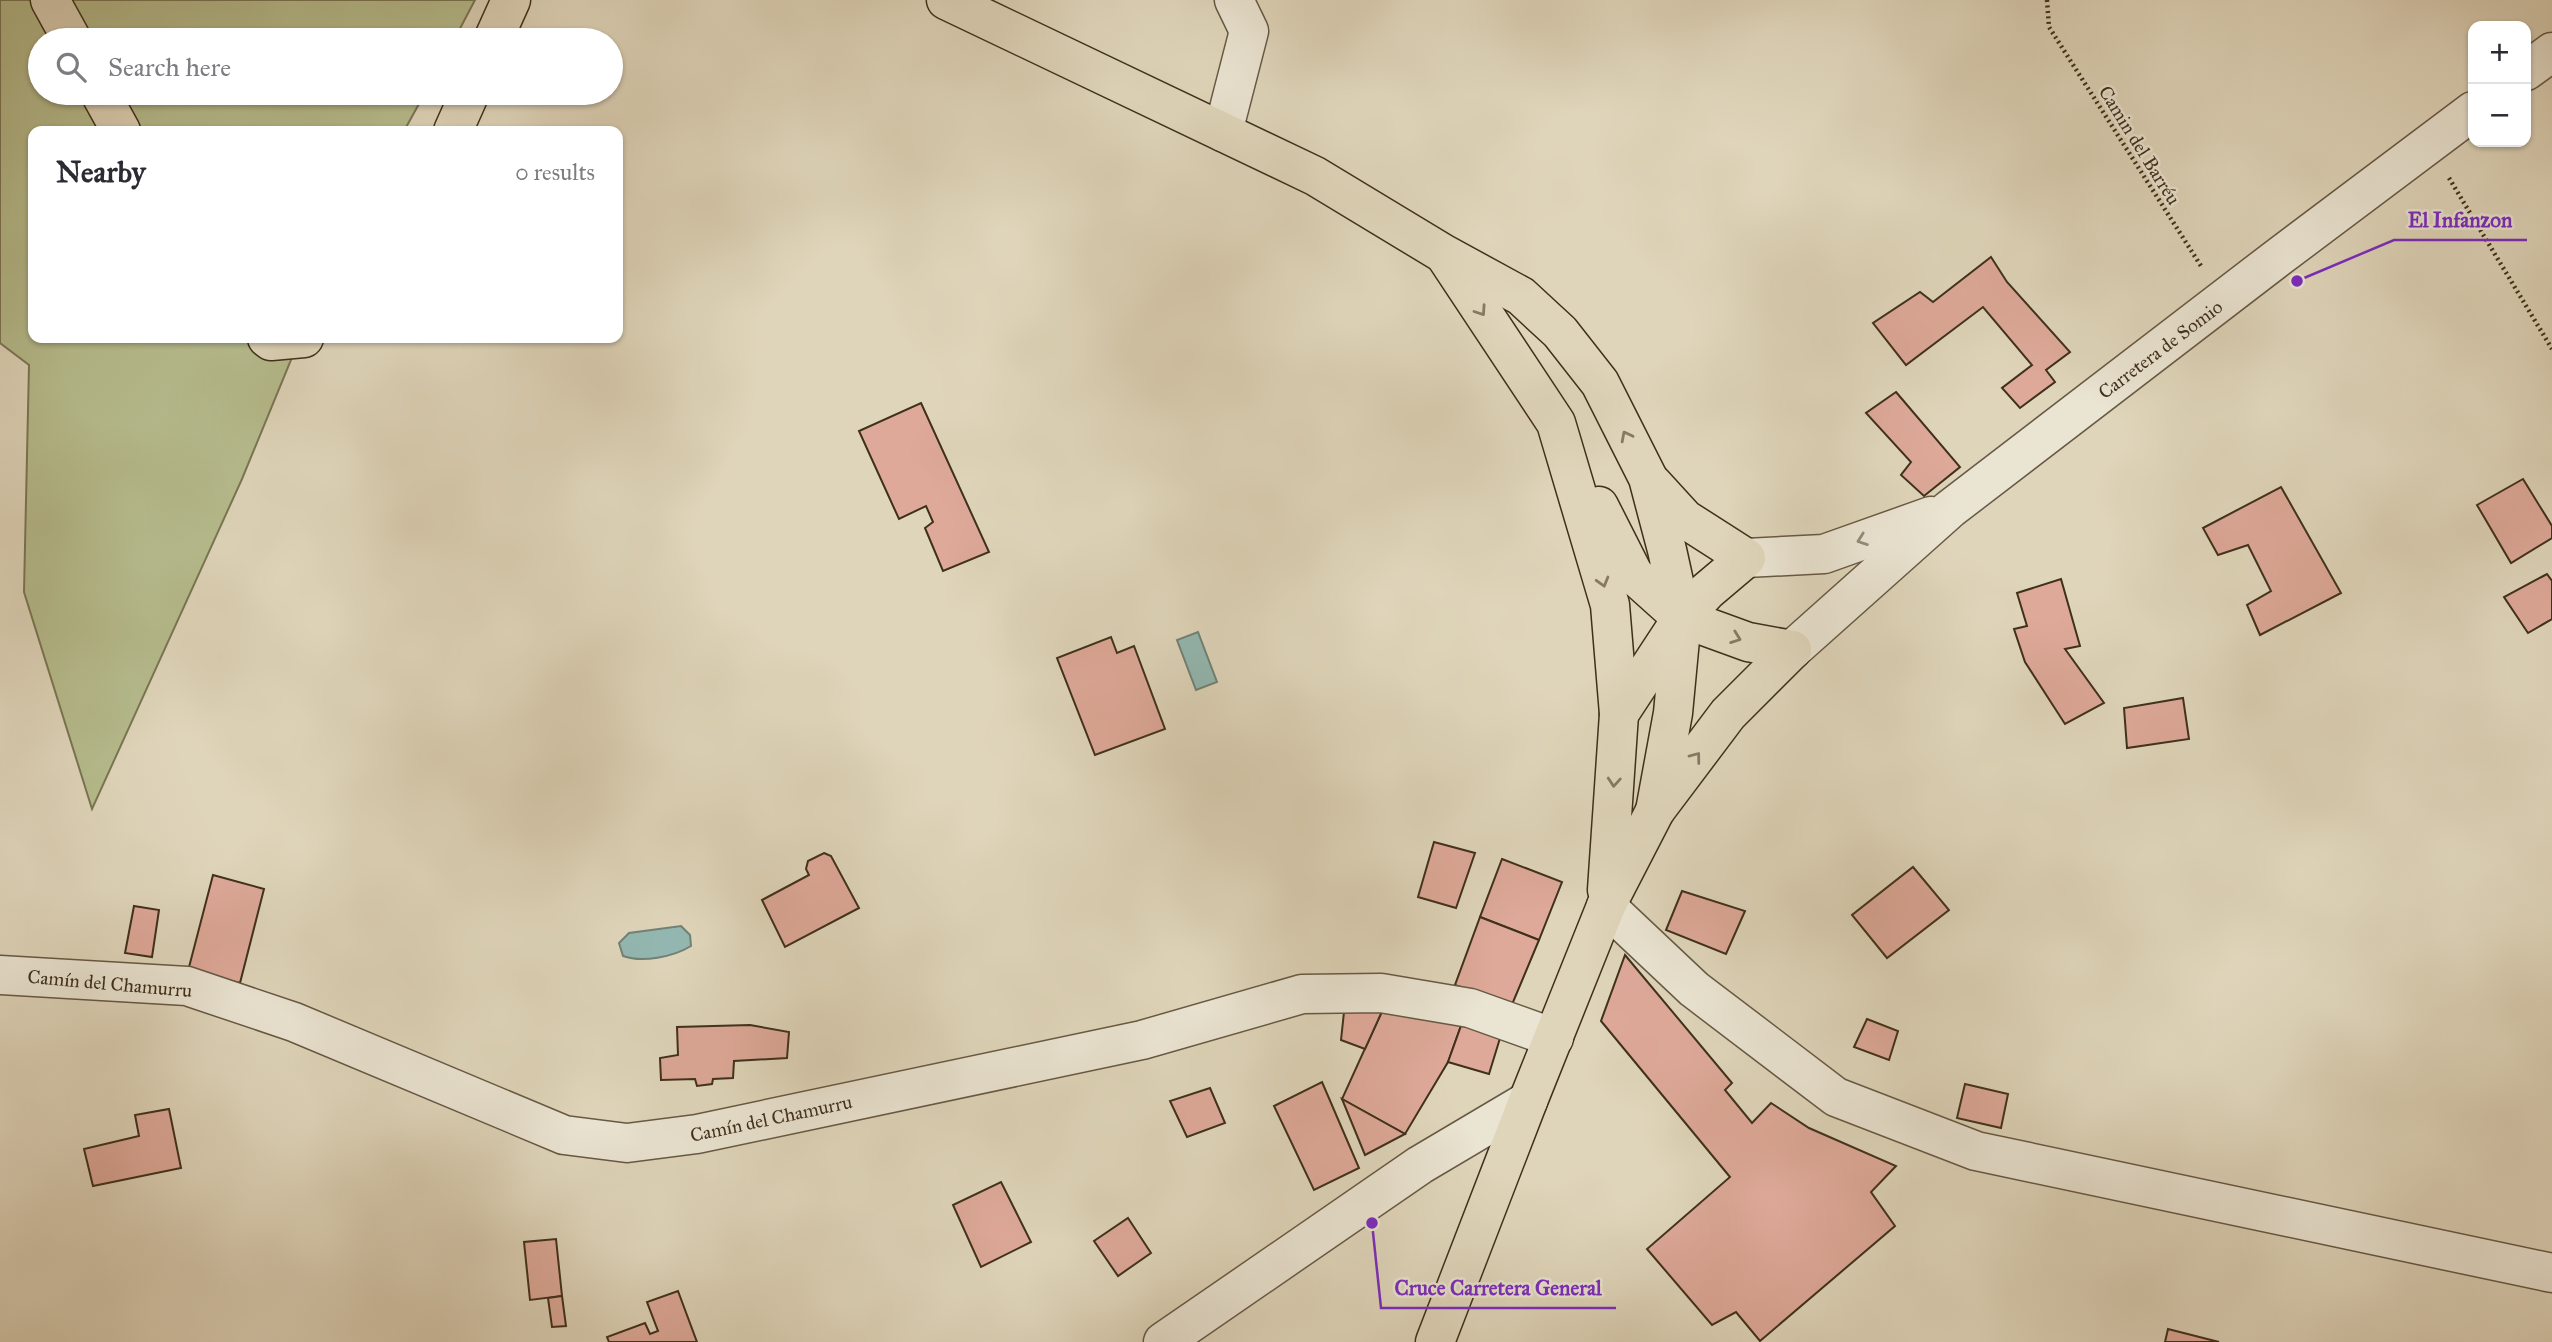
<!DOCTYPE html>
<html lang="en">
<head>
<meta charset="utf-8">
<style>
  body { margin:0; font-family:"IM FELL Great Primer",serif; background:#f7f7f7; color:#2b2b33 }
  .controls { position:absolute; right:21px; top:21px; display:grid; overflow:hidden; border-radius:14px; box-shadow:0 2px 5px #0004 }
  .controls button { width:63px; height:63px; display:grid; place-items:center; padding:0; border:0; border-bottom:2px solid #e1e1e2; background:#fff; color:#2b2b33; font:35px sans-serif }
  .list { margin:0; padding:0; list-style:none }
  h2 { display:flex; justify-content:space-between; align-items:center; height:91px; margin:0; padding:0 28px; font-size:30px }
  h2 small { font-size:23px; font-weight:400; color:#7c7c81 }
  .icon { flex:none; width:38px; height:38px; fill:none; stroke:currentColor; stroke-width:2; stroke-linecap:round; stroke-linejoin:round }
  .map { position:relative; flex:none; width:2552px; height:1342px; overflow:hidden }
  .search { position:absolute; background:#fff; box-shadow:0 2px 5px #0004; left:28px; top:28px; width:595px; height:77px; display:flex; align-items:center; gap:18px; box-sizing:border-box; padding:0 24px; border-radius:38px; color:#7c7c81; font-size:26px }
  .panel { position:absolute; background:#fff; box-shadow:0 2px 5px #0004; left:28px; top:126px; width:595px; height:217px; border-radius:14px }
  .map>svg:first-child { display:block }
</style>
</head>
<body>
<div class="map">
<svg width="2552" height="1342" viewBox="0 0 2552 1342">
  <rect width="100%" height="100%" fill="#dfd5ba"/>
  <filter id="stains"><feTurbulence type="fractalNoise" baseFrequency=".00286" numOctaves="4"/><feColorMatrix values="0 0 0 0 .2 0 0 0 0 .09 0 0 0 0 .02 0 0 0 .5 -.17"/></filter>
  <radialGradient id="worn" r=".72"><stop offset=".6" stop-color="#630" stop-opacity="0"/><stop offset="1" stop-color="#630" stop-opacity=".3"/></radialGradient>
  <polygon fill="#b6bc8d" stroke="#7a7654" stroke-width="2" points="0,0 475,0 454,40 40,40 40,93 425,93 404,131 33,131 33,338 300,338 242,479 92,809 24,592 29,365 0,343"/>
  <g fill="#93b8b2" stroke="#718276" stroke-width="2">
    <polygon points="1198,632 1217,682 1196,690 1177,640"/>
    <path d="M 681,926 L 690,935 L 691,946 C 673,957 642,963 623,956 L 619,943 L 629,933 Z"/>
  </g>
  <g fill="#dea999" stroke="#3f301c" stroke-width="2">
    <polygon points="1991,257 2007,282 2070,352 2046,370 2055,382 2020,408 2002,388 2032,365 1983,307 1906,365 1873,323 1920,292 1933,302"/>
    <polygon points="1896,392 1960,467 1924,496 1901,475 1911,462 1866,413"/>
    <polygon points="921,403 989,552 943,571 925,528 933,522 926,506 899,519 859,431"/>
    <polygon points="2523,479 2552,526 2552,538 2511,563 2477,505"/>
    <polygon points="2281,487 2341,593 2260,635 2247,605 2271,591 2248,545 2218,555 2203,528"/>
    <polygon points="2547,574 2552,581 2552,619 2528,633 2504,597"/>
    <polygon points="2061,579 2080,646 2065,649 2104,703 2065,724 2025,662 2014,629 2027,626 2017,593"/>
    <polygon points="1111,637 1117,653 1134,646 1165,729 1095,755 1057,658"/>
    <polygon points="2183,698 2189,739 2127,748 2124,708"/>
    <polygon points="1434,842 1475,853 1456,908 1418,897"/>
    <polygon points="824,853 831,856 859,908 785,947 762,900 809,875 806,869 808,861"/>
    <polygon points="1502,859 1562,882 1539,940 1480,917"/>
    <polygon points="1913,867 1949,910 1887,958 1852,915"/>
    <polygon points="213,875 264,889 240,983 188,971"/>
    <polygon points="1682,891 1745,911 1726,954 1666,930"/>
    <polygon points="134,906 159,910 152,957 125,953"/>
    <polygon points="1480,917 1539,940 1511,1007 1455,985"/>
    <polygon points="1625,955 1732,1083 1725,1090 1752,1123 1771,1103 1809,1128 1896,1166 1871,1192 1895,1226 1760,1341 1736,1312 1712,1325 1647,1249 1730,1177 1601,1021"/>
    <polygon points="1388,998 1462,1023 1448,1062 1405,1134 1342,1099"/>
    <polygon points="1384,1007 1365,1049 1341,1040 1344,1012"/>
    <polygon points="1867,1019 1898,1031 1889,1060 1854,1047"/>
    <polygon points="1462,1023 1501,1035 1489,1074 1448,1062"/>
    <polygon points="750,1025 789,1032 787,1058 734,1061 733,1078 713,1079 712,1084 697,1086 695,1079 661,1080 660,1058 678,1055 677,1027"/>
    <polygon points="1322,1082 1359,1168 1314,1190 1274,1106"/>
    <polygon points="1965,1084 2008,1094 2001,1128 1957,1118"/>
    <polygon points="1210,1088 1225,1123 1187,1137 1170,1101"/>
    <polygon points="1342,1099 1405,1134 1365,1155"/>
    <polygon points="169,1109 181,1168 93,1186 84,1149 139,1136 135,1115"/>
    <polygon points="1001,1182 1031,1242 981,1267 953,1205"/>
    <polygon points="1128,1218 1151,1253 1118,1276 1094,1241"/>
    <polygon points="556,1239 562,1296 530,1300 524,1242"/>
    <polygon points="678,1291 697,1342 609,1342 607,1337 645,1323 650,1334 658,1331 647,1302"/>
    <polygon points="562,1296 566,1326 552,1327 548,1298"/>
    <polygon points="2168,1329 2219,1342 2165,1342"/>
  </g>
  <g fill="none" stroke-linecap="round" stroke-linejoin="round">
    <g stroke="#675944" stroke-width="41">
      <g id="minor">
        <polyline points="2526,71 2552,52"/>
        <polyline points="1223,132 1249,31 1234,0"/>
        <polyline points="1746,558 1824,554 1931,516"/>
        <polyline points="1792,650 1950,509 2276,259 2473,111"/>
        <polyline points="1606,906 1694,989 1836,1097 1976,1151 2552,1273"/>
        <polyline points="0,975 187,986 294,1022 564,1135 627,1143 697,1134 1142,1040 1302,994 1381,993 1470,1008 1554,1038"/>
        <polyline points="1163,1342 1420,1165 1528,1101"/>
      </g>
    </g>
    <g stroke="#3f301c" stroke-width="41">
      <g id="highway">
        <polyline points="50,0 72,40"/>
        <polyline points="946,0 1315,176 1444,254 1521,296 1560,332 1600,383 1648,478 1667,550 1682,618 1673,713 1655,811"/>
        <polyline points="493,40 511,0"/>
        <polyline points="100,93 121,131"/>
        <polyline points="453,131 470,93"/>
        <polyline points="1446,257 1556,423 1610,605 1619,714 1607,890"/>
        <polyline points="267,338 271,341 304,338"/>
        <polyline points="1599,506 1634,575 1682,618 1748,642 1792,650"/>
        <polyline points="1619,714 1682,618 1707,591 1746,558 1685,519 1653,484"/>
        <polyline points="1435,1342 1528,1101 1606,906 1655,811 1728,714 1792,650"/>
      </g>
    </g>
    <g stroke="#3f301c" stroke-width="4.5" stroke-dasharray="2 3.5" stroke-linecap="butt">
      <polyline points="2047,0 2049,27 2201,266"/>
      <polyline points="2449,178 2552,349"/>
    </g>
    <use href="#minor" stroke="#eae4d2" stroke-width="38"/>
    <use href="#highway" stroke="#dfd5ba" stroke-width="38"/>
  </g>
  <defs><path id="oneway-chevron" d="M-2-3.5L2.5 0L-2 3.5" fill="none" stroke-width="1.6" stroke-linecap="round" stroke-linejoin="round" transform="scale(1.75)"/></defs>
  <g stroke="#877a63">
    <use href="#oneway-chevron" transform="translate(1481 311) rotate(56)"/>
    <use href="#oneway-chevron" transform="translate(1626 436) rotate(-117)"/>
    <use href="#oneway-chevron" transform="translate(1603 582) rotate(74)"/>
    <use href="#oneway-chevron" transform="translate(1736 638) rotate(20)"/>
    <use href="#oneway-chevron" transform="translate(1696 757) rotate(-53)"/>
    <use href="#oneway-chevron" transform="translate(1614 782) rotate(94)"/>
  </g>
  <use stroke="#948a77" href="#oneway-chevron" transform="translate(1862 540) rotate(160)"/>
  <g text-anchor="middle" stroke-width="5" stroke-linejoin="round" paint-order="stroke">
    <g font-size="19" fill="#3f301c" stroke="#eae4d2">
      <text transform="translate(2140 145) rotate(58)" y="7">Camin del Barréu</text>
      <text transform="translate(2160 349) rotate(-37)" y="7">Carretera de Somio</text>
      <text transform="translate(110 983) rotate(5)" y="7">Camín del Chamurru</text>
      <text transform="translate(771 1118) rotate(-12)" y="7">Camín del Chamurru</text>
    </g>
  </g>
  <path fill="none" stroke="#7b2cbf" stroke-width="2.5" d="M2297 281L2394 240H2527M1372 1223L1381 1308H1616"/>
  <g fill="#7b2cbf" stroke="#eae4d2" stroke-width="2.5">
    <circle cx="2297" cy="281" r="7"/>
    <circle cx="1372" cy="1223" r="7"/>
  </g>
  <g font-size="21" text-anchor="middle" font-weight="bold" fill="#7b2cbf" stroke="#eae4d2" stroke-width="5" stroke-linejoin="round" paint-order="stroke">
    <text x="2460" y="227">El Infanzon</text>
    <text x="1498" y="1295">Cruce Carretera General</text>
  </g>
  <rect width="100%" height="100%" filter="url(#stains)"/>
  <rect width="100%" height="100%" fill="url(#worn)"/>
</svg>
<div class="controls">
<button>+</button>
<button>−</button>
</div>
<div class="search"><svg class="icon" aria-label="search" viewBox="0 0 24 24"><circle cx="10" cy="10" r="6"/><path d="M15 15l6 6"/></svg>Search here</div>
<section class="panel">
<h2>Nearby<small>0 results</small></h2>
<ul class="list">
</ul>
</section>
</div>
</body>
</html>
